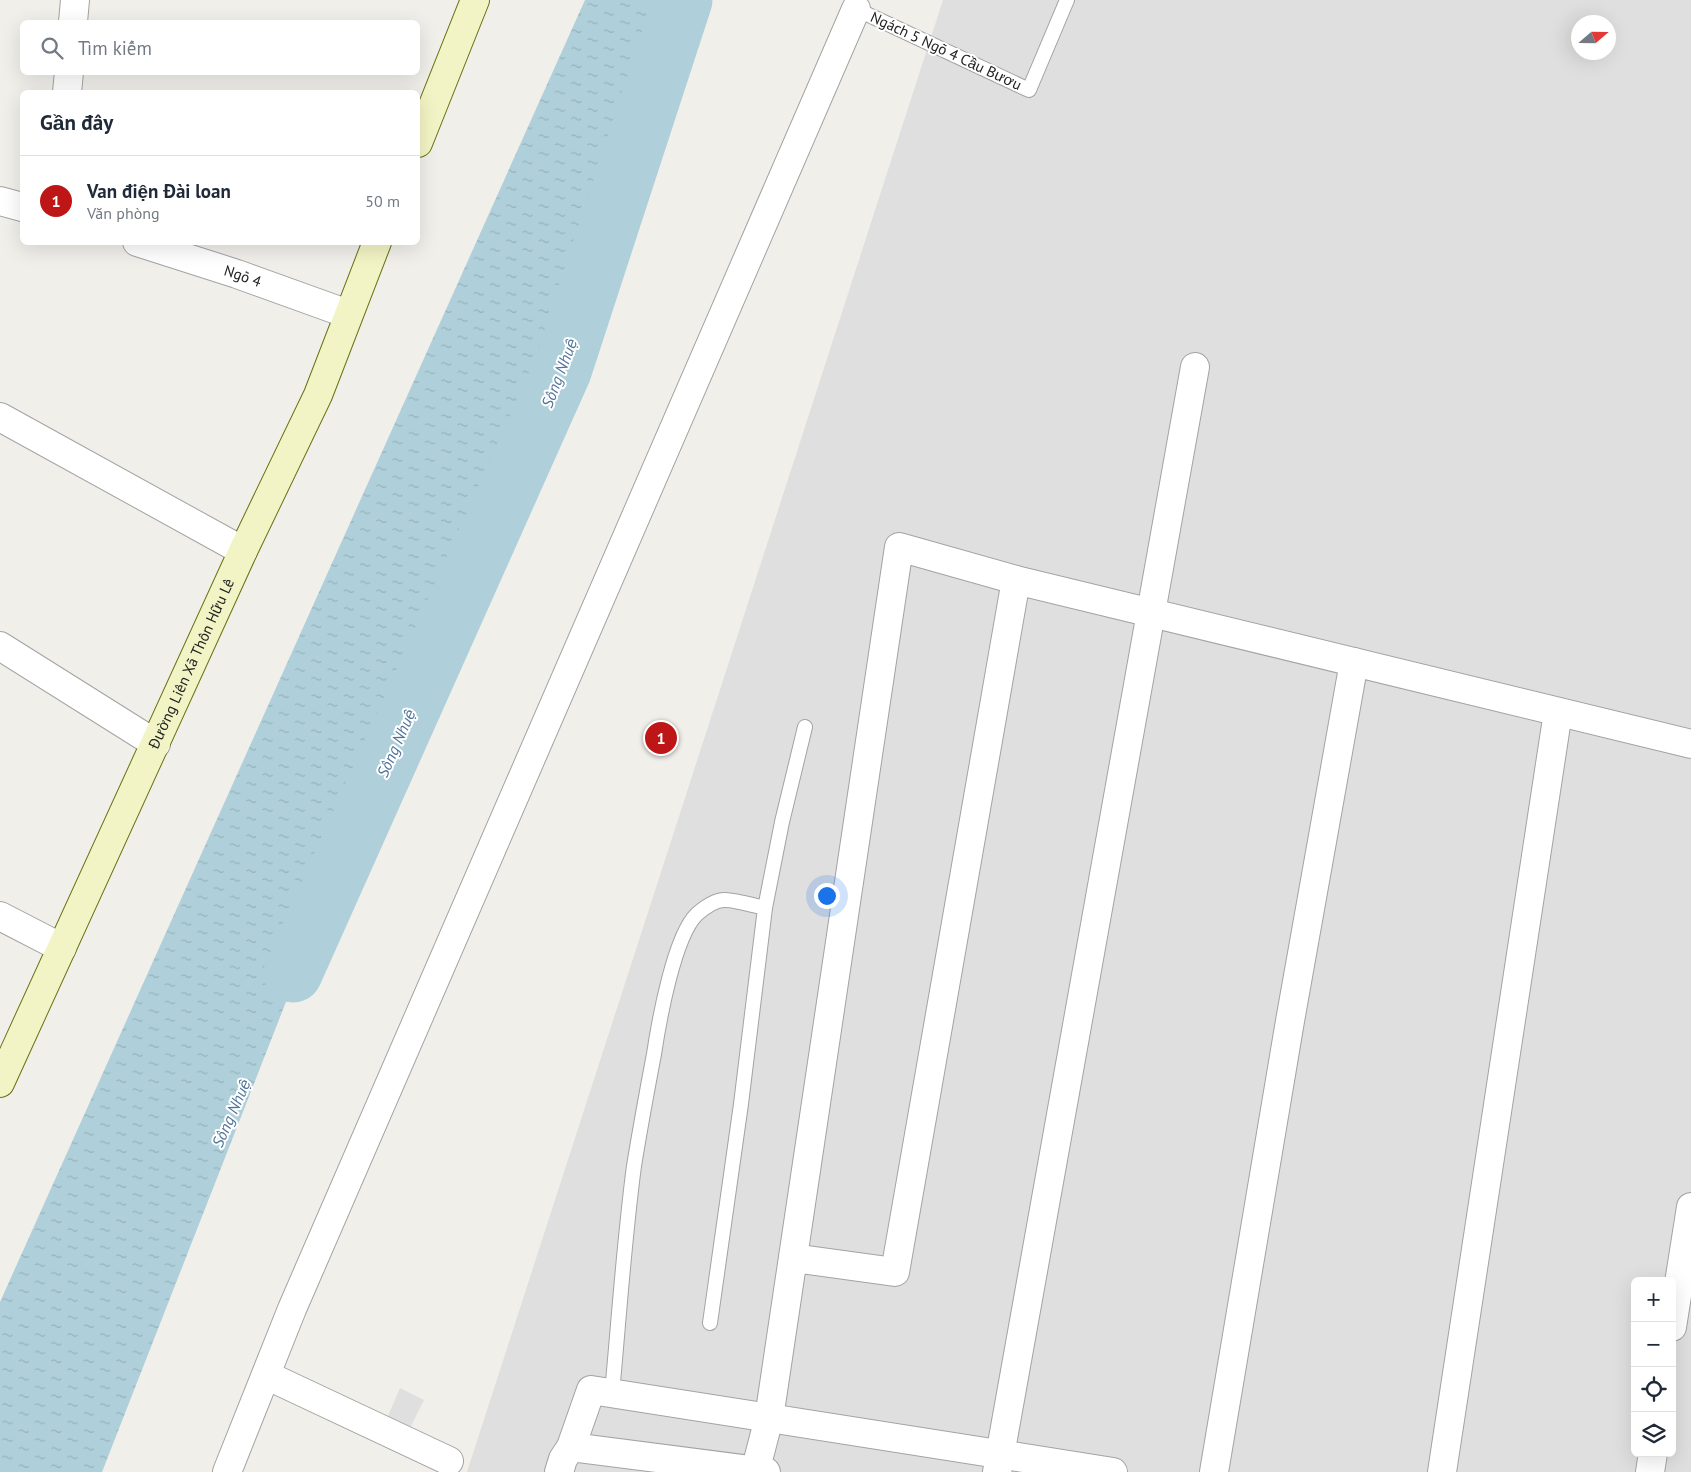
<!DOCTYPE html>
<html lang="vi">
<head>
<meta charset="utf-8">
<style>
  body { margin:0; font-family:"PT Sans",sans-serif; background:#f2f2f3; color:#1f2937 }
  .controls { position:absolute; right:15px; bottom:15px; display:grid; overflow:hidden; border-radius:8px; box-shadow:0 5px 20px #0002 }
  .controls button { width:45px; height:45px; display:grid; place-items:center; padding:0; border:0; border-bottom:1px solid #e0e1e3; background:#fff; color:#1f2937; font:25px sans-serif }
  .compass { position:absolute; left:1571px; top:15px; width:45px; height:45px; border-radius:50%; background:#fff; box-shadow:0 5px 20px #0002; rotate:70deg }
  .you { position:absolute; left:826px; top:895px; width:18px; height:18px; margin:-12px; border:4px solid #fff; border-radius:50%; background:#1a73e8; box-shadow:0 0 0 8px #1a73e833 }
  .badge { display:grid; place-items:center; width:32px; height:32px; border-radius:50%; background:#be1616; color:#fff; font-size:16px; font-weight:700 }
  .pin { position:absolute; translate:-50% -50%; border:2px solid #fff; box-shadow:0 1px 5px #0006 }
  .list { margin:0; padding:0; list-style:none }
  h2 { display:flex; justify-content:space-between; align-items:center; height:65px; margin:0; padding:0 20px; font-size:21px }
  h2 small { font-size:16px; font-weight:400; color:#747a83 }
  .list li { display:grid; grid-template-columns:32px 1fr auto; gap:15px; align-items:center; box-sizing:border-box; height:90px; padding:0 20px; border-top:1px solid #e0e1e3 }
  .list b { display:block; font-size:19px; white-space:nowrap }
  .list p { margin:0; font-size:16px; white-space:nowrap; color:#747a83 }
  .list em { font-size:16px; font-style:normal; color:#747a83 }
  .icon { flex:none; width:28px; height:28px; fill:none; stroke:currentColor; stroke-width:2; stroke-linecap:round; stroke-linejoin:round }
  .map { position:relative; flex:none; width:1691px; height:1472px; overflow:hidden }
  .search { position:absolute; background:#fff; box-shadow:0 5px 20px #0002; left:20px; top:20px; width:400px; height:55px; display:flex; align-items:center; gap:12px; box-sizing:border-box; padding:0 18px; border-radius:8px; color:#747a83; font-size:19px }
  .panel { position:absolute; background:#fff; box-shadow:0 5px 20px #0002; left:20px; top:90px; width:400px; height:155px; border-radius:8px }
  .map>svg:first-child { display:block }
</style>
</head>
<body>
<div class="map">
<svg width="1691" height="1472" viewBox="0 0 1691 1472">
  <defs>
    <pattern id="water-ripples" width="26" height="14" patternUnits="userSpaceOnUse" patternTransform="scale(1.25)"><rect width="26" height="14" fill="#afd0da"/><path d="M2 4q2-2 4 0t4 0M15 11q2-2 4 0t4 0" fill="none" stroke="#96b2bb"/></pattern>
  </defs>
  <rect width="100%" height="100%" fill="#f1efea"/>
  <g fill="#e0dfdf" fill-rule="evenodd">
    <path d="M 943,0 L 1691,0 L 1691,1472 L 467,1472 ZM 1578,22 L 1608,22 L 1608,52 L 1578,52 ZM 1635,1281 L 1672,1281 L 1672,1453 L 1635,1453 Z"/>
    <polygon points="400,1388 424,1400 408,1432 385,1423"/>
  </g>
  <polygon fill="url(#water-ripples)" points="585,0 678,0 102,1472 0,1472 0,1302"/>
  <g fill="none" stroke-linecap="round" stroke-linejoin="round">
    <polyline stroke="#afd0da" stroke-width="59" points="293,973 562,371 683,0"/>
    <g stroke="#a3a3a3" stroke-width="16">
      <g id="lane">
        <polyline points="856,9 1029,90 1067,0"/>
        <polyline points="765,908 782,822 805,727"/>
        <path d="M 612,1393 C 619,1318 624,1241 634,1166 C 640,1129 647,1091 654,1054 C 659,1021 674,936 697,914 C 704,908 715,900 724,900 C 731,899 756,906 765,908 L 741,1104 L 710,1323"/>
      </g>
    </g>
    <g stroke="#a3a3a3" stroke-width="30">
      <g id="street">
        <polyline points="73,22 75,0"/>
        <polyline points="67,92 69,72"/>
        <polyline points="0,201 22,207"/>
        <path id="s1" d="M 137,242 L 237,274 L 348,314"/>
        <polyline points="0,417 243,551"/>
        <polyline points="0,646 156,744"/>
        <polyline points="0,916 62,948"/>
        <polyline points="793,1258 895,1272 1016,580"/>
        <polyline points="1672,1327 1691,1207"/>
        <polyline points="266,1375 449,1461"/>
        <polyline points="571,1447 766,1472"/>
        <polyline points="227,1472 292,1309 856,9"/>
        <polyline points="559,1472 563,1459 571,1447 591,1390 1113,1472"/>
        <polyline points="755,1472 769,1418 899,547 1016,580 1691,744"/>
        <polyline points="997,1472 1195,367"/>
        <polyline points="1214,1472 1290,1021 1354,662"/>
        <polyline points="1442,1472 1558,712"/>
        <polyline points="1650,1472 1653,1453"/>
      </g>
    </g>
    <g stroke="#677111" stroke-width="30">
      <g id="secondary">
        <polyline points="418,143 475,0"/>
        <path id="s2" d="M 0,1083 L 243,551 L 318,395 L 377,242"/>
      </g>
    </g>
    <use href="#lane" stroke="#fff" stroke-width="14"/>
    <use href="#street" stroke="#fff" stroke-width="28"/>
    <use href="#secondary" stroke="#f2f4c5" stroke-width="28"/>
  </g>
  <g text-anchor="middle" stroke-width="4" stroke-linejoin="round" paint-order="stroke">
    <g font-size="15" fill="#222" stroke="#fff">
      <text transform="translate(946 51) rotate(25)" y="5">Ngách 5 Ngõ 4 Cầu Bươu</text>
      <text dy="5" stroke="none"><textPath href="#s1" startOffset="111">Ngõ 4</textPath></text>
      <text dy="5" stroke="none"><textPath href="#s2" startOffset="461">Đường Liên Xã Thôn Hữu Lê</textPath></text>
    </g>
    <g font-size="16" font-style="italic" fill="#50759a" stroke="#fff">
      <text transform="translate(559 373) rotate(-69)" y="6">Sông Nhuệ</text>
      <text transform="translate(396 743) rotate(-66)" y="6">Sông Nhuệ</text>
      <text transform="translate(231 1113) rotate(-66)" y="6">Sông Nhuệ</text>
    </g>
  </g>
</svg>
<div class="controls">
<button>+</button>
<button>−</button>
<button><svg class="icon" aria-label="locate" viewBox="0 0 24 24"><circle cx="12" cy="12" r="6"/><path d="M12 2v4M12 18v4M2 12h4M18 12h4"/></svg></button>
<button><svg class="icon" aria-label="layers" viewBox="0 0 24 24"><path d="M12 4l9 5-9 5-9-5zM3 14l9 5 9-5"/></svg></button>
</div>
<svg class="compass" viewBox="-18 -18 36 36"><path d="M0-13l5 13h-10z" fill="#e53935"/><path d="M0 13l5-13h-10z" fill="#747a83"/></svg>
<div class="you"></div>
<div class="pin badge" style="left:661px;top:738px">1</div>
<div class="search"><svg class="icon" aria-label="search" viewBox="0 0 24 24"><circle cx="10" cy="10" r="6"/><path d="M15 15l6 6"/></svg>Tìm kiếm</div>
<section class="panel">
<h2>Gần đây<small></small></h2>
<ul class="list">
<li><span class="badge">1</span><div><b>Van điện Đài loan</b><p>Văn phòng</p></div><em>50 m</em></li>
</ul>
</section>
</div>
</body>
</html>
